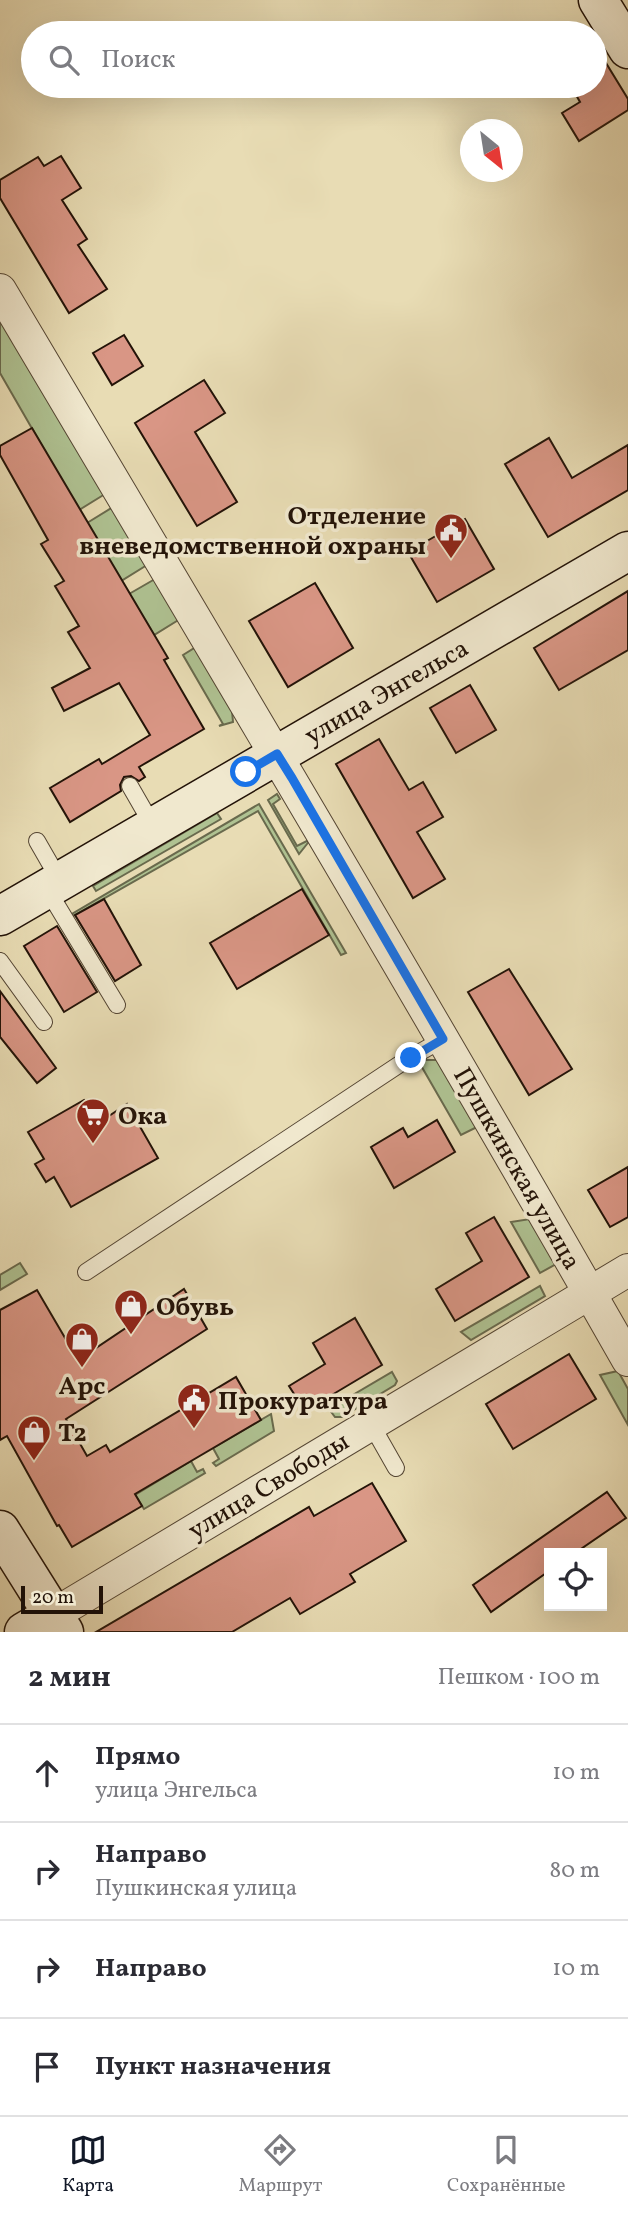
<!DOCTYPE html>
<html lang="ru">
<head>
<meta charset="utf-8">
<style>
  body { margin:0; font-family:Vollkorn,serif; background:#f2f2f3; color:#2b2b33 }
  .controls { position:absolute; right:21px; bottom:21px; display:grid; overflow:hidden; border-radius:0px; box-shadow:0 7px 28px #0002 }
  .controls button { width:63px; height:63px; display:grid; place-items:center; padding:0; border:0; border-bottom:2px solid #e1e1e2; background:#fff; color:#2b2b33; font:35px sans-serif }
  .compass { position:absolute; left:460px; top:119px; width:63px; height:63px; border-radius:50%; background:#fff; box-shadow:0 7px 28px #0002; rotate:150deg }
  .scale { position:absolute; left:21px; bottom:18px; width:82px; box-sizing:border-box; padding-left:7px; border:4px solid #231308; border-top:0; font-size:19px; line-height:24px; white-space:nowrap; color:#231308; -webkit-text-stroke:5px #f0e8ce; paint-order:stroke }
  .stop { position:absolute; width:21px; height:21px; margin:-16px; border:5px solid #1a73e8; border-radius:50%; background:#fff }
  .stop.end { background:#1a73e8; border-color:#fff; box-shadow:0 2px 7px #0008 }
  .list { margin:0; padding:0; list-style:none }
  h2 { display:flex; justify-content:space-between; align-items:center; height:91px; margin:0; padding:0 28px; font-size:30px }
  h2 small { font-size:23px; font-weight:400; color:#7c7c81 }
  .list li { display:grid; grid-template-columns:46px 1fr auto; gap:21px; align-items:center; box-sizing:border-box; height:98px; padding:0 28px; border-top:2px solid #e1e1e2 }
  .list b { display:block; font-size:26px; white-space:nowrap }
  .list p { margin:0; font-size:23px; white-space:nowrap; color:#7c7c81 }
  .list em { font-size:23px; font-style:normal; color:#7c7c81 }
  .icon { flex:none; width:38px; height:38px; fill:none; stroke:currentColor; stroke-width:2; stroke-linecap:round; stroke-linejoin:round }
  .map { position:relative; flex:none; width:628px; height:1632px; overflow:hidden }
  .search { position:absolute; background:#fff; box-shadow:0 7px 28px #0002; left:21px; right:21px; top:21px; height:77px; display:flex; align-items:center; gap:18px; box-sizing:border-box; padding:0 24px; border-radius:38px; color:#7c7c81; font-size:26px }
  .sheet { height:483px; background:#fff }
  nav { display:flex; justify-content:space-around; align-items:center; box-sizing:border-box; height:98px; border-top:2px solid #e1e1e2; background:#fff; font-size:19px; color:#7c7c81 }
  nav a { display:grid; justify-items:center; gap:4px }
  nav .on { color:#111827 }
  .map>svg:first-child { display:block }
</style>
</head>
<body>
<div class="map">
<svg width="628" height="1632" viewBox="0 0 628 1632">
  <rect width="100%" height="100%" fill="#e8dcb4"/>
  <filter id="stains"><feTurbulence type="fractalNoise" baseFrequency=".00286" numOctaves="4"/><feColorMatrix values="0 0 0 0 .2 0 0 0 0 .09 0 0 0 0 .02 0 0 0 .5 -.17"/></filter>
  <radialGradient id="worn" r=".72"><stop offset=".6" stop-color="#630" stop-opacity="0"/><stop offset="1" stop-color="#630" stop-opacity=".3"/></radialGradient>
  <g fill="#afc292" stroke="#696a4d" stroke-width="2">
    <polygon points="0,317 105,494 79,510 0,373"/>
    <polygon points="113,507 147,565 121,581 87,523"/>
    <polygon points="155,579 180,619 154,635 129,594"/>
    <polygon points="196,647 232,711 233,722 219,726 223,724 183,655"/>
    <polygon points="277,794 280,799 273,804 297,846 311,839 299,854 268,800"/>
    <polygon points="259,804 346,953 341,955 258,811 73,916 72,914"/>
    <polygon points="217,813 221,819 96,891 93,886"/>
    <polygon points="426,1060 439,1060 477,1127 461,1135 419,1062"/>
    <polygon points="530,1219 556,1264 540,1273 511,1222"/>
    <polygon points="20,1263 27,1274 0,1290 0,1275"/>
    <polygon points="540,1286 545,1296 471,1340 461,1332"/>
    <polygon points="618,1371 628,1389 628,1425 600,1375"/>
    <polygon points="392,1372 397,1381 395,1385 342,1417 335,1417 329,1409"/>
    <polygon points="271,1414 274,1431 216,1466 213,1463 219,1459 213,1448"/>
    <polygon points="191,1461 197,1472 203,1469 205,1473 144,1509 135,1495"/>
  </g>
  <g fill="#d99685" stroke="#231308" stroke-width="2">
    <polygon points="595,45 628,99 628,110 579,141 562,113 580,102 571,86 595,86"/>
    <polygon points="61,156 81,188 62,200 87,239 78,245 107,289 69,313 0,198 0,180 38,157 44,166"/>
    <polygon points="124,335 143,366 112,385 93,353"/>
    <polygon points="204,380 225,413 195,432 237,502 197,526 135,423"/>
    <polygon points="32,428 168,658 164,660 204,729 139,767 145,777 139,781 131,776 124,777 120,785 121,791 70,822 50,788 99,759 102,764 150,735 119,683 64,711 52,688 90,668 68,632 79,626 55,586 64,581 41,544 48,540 0,455 0,446"/>
    <polygon points="549,438 572,478 628,445 628,490 548,537 505,464"/>
    <polygon points="465,519 494,569 437,602 408,552"/>
    <polygon points="315,583 353,648 288,687 249,621"/>
    <polygon points="628,591 628,650 559,690 534,648"/>
    <polygon points="470,685 496,730 456,753 430,708"/>
    <polygon points="379,739 409,790 423,782 443,817 417,832 445,879 413,898 336,764"/>
    <polygon points="302,889 329,935 237,989 210,943"/>
    <polygon points="104,899 141,965 115,981 75,915"/>
    <polygon points="57,926 97,992 64,1012 24,946"/>
    <polygon points="509,969 572,1069 529,1095 468,992"/>
    <polygon points="0,991 56,1068 37,1083 0,1037"/>
    <polygon points="84,1100 100,1122 127,1104 158,1158 71,1207 54,1177 46,1182 35,1164 44,1159 28,1132"/>
    <polygon points="437,1120 455,1152 394,1188 371,1147 403,1128 408,1137"/>
    <polygon points="628,1167 628,1217 610,1227 588,1190"/>
    <polygon points="494,1217 529,1277 455,1321 436,1289 482,1261 466,1233"/>
    <polygon points="184,1289 207,1329 66,1419 87,1456 106,1445 110,1452 236,1377 261,1420 135,1494 142,1506 72,1547 59,1525 57,1526 7,1436 0,1440 0,1310 37,1290 78,1360"/>
    <polygon points="355,1318 382,1365 305,1411 289,1386 325,1364 313,1343"/>
    <polygon points="569,1354 596,1399 513,1449 486,1404"/>
    <polygon points="372,1483 406,1541 350,1574 355,1582 300,1614 290,1598 232,1632 96,1632 309,1507 314,1516"/>
    <polygon points="607,1492 626,1518 575,1553 549,1553 549,1571 491,1612 473,1585"/>
  </g>
  <g fill="none" stroke-linecap="round" stroke-linejoin="round">
    <g stroke="#544533" stroke-width="18">
      <g id="lane">
        <polyline points="130,786 153,826"/>
        <polyline points="37,841 60,881"/>
        <polyline points="47,889 117,1005"/>
        <polyline points="0,961 44,1022"/>
        <polyline points="86,1272 403,1062 443,1039"/>
        <polyline points="371,1424 396,1468"/>
      </g>
    </g>
    <g stroke="#544533" stroke-width="34">
      <g id="street">
        <path d="M 0,290 C 211,645 423,1001 628,1360"/>
        <polyline points="53,1615 628,1270"/>
      </g>
    </g>
    <g stroke="#231308" stroke-width="41">
      <g id="secondary">
        <polyline points="598,0 628,49"/>
        <polyline points="0,916 628,551"/>
        <polyline points="0,1530 64,1632"/>
        <polyline points="24,1632 53,1615"/>
      </g>
    </g>
    <use href="#lane" stroke="#f0e8ce" stroke-width="16"/>
    <use href="#street" stroke="#f0e8ce" stroke-width="32"/>
    <use href="#secondary" stroke="#f0e8ce" stroke-width="38"/>
  </g>
  <g fill="none" stroke-linecap="round" stroke-linejoin="round">
    <polyline stroke="#1a73e8" stroke-width="9" points="246,772 277,754 292,778 443,1039 411,1058"/>
  </g>
  <defs>
    <g id="civic-pin" transform="scale(1.75)"><path d="M0 17L-7.5 6A9.5 9.5 0 1 1 7.5 6Z" fill="#8f2418" stroke="#f0e8ce"/><path d="M-.6-6.5H3V-4.5H.6V-3L4-1V1h2V6H-6V1h2V-1L-.6-3ZM-1.2 2.5V6h2.4V2.5Z" fill="#fff"/></g>
    <g id="supermarket-pin" transform="scale(1.75)"><path d="M0 17L-7.5 6A9.5 9.5 0 1 1 7.5 6Z" fill="#8f2418" stroke="#f0e8ce"/><path d="M-6-5.5h2.5l.6 2H6L4.5 2H-2.5L-4.4-4H-6ZM-1.5 3.2a1.3 1.3 0 1 0 .1 0ZM3 3.2a1.3 1.3 0 1 0 .1 0Z" fill="#fff"/></g>
    <g id="shop-pin" transform="scale(1.75)"><path d="M0 17L-7.5 6A9.5 9.5 0 1 1 7.5 6Z" fill="#8f2418" stroke="#f0e8ce"/><path d="M-5-2.5h2.3a2.7 3.5 0 0 1 5.4 0H5L5.5 6h-11ZM-1.5-2.5h3a1.5 2.3 0 0 0-3 0Z" fill="#fff"/></g>
  </defs>
  <g fill-rule="evenodd">
    <use href="#civic-pin" x="451" y="530"/>
    <use href="#supermarket-pin" x="93" y="1115"/>
    <use href="#shop-pin" x="131" y="1306"/>
    <use href="#shop-pin" x="82" y="1339"/>
    <use href="#civic-pin" x="194" y="1400"/>
    <use href="#shop-pin" x="34" y="1432"/>
  </g>
  <g text-anchor="middle" stroke-width="7" stroke-linejoin="round" paint-order="stroke">
    <g font-size="26" font-weight="bold" fill="#231308" stroke="#f0e8ce" text-anchor="start">
      <text x="426" y="524" text-anchor="end">Отделение<tspan x="426" dy="30">вневедомственной охраны</tspan></text>
      <text x="118" y="1124">Ока</text>
      <text x="156" y="1315">Обувь</text>
      <text x="82" y="1394" text-anchor="middle">Арс</text>
      <text x="218" y="1409">Прокуратура</text>
      <text x="58" y="1441">T2</text>
    </g>
    <g font-size="26" fill="#231308" stroke="#f0e8ce">
      <text transform="translate(386 691) rotate(-30)" y="9">улица Энгельса</text>
      <text transform="translate(518 1168) rotate(60)" y="9">Пушкинская улица</text>
      <text transform="translate(268 1485) rotate(-31)" y="9">улица Свободы</text>
    </g>
  </g>
  <rect width="100%" height="100%" filter="url(#stains)"/>
  <rect width="100%" height="100%" fill="url(#worn)"/>
</svg>
<div class="controls">
<button><svg class="icon" aria-label="locate" viewBox="0 0 24 24"><circle cx="12" cy="12" r="6"/><path d="M12 2v4M12 18v4M2 12h4M18 12h4"/></svg></button>
</div>
<svg class="compass" viewBox="-18 -18 36 36"><path d="M0-13l5 13h-10z" fill="#e53935"/><path d="M0 13l5-13h-10z" fill="#7c7c81"/></svg>
<div class="scale">20 m</div>
<div class="stop" style="left:246px;top:772px"></div>
<div class="stop end" style="left:411px;top:1058px"></div>
<div class="search"><svg class="icon" aria-label="search" viewBox="0 0 24 24"><circle cx="10" cy="10" r="6"/><path d="M15 15l6 6"/></svg>Поиск</div>
</div>
<section class="sheet">
<h2>2 мин<small>Пешком · 100 m</small></h2>
<ul class="list">
<li><svg class="icon" aria-label="ahead" viewBox="0 0 24 24"><path d="M12 20V5M6 11l6-6 6 6"/></svg><div><b>Прямо</b><p>улица Энгельса</p></div><em>10 m</em></li>
<li><svg class="icon" aria-label="right" viewBox="0 0 24 24"><path d="M7 20v-9h11M14 6l5 5-5 5"/></svg><div><b>Направо</b><p>Пушкинская улица</p></div><em>80 m</em></li>
<li><svg class="icon" aria-label="right" viewBox="0 0 24 24"><path d="M7 20v-9h11M14 6l5 5-5 5"/></svg><div><b>Направо</b></div><em>10 m</em></li>
<li><svg class="icon" aria-label="arrive" viewBox="0 0 24 24"><path d="M6 21V4h12l-3 4 3 4H6"/></svg><div><b>Пункт назначения</b></div></li>
</ul>
</section>
<nav>
<a class="on"><svg class="icon" aria-label="map" viewBox="0 0 24 24"><path d="M3 6l6-2 6 2 6-2v14l-6 2-6-2-6 2zM9 4v14M15 6v14"/></svg>Карта</a>
<a><svg class="icon" aria-label="directions" viewBox="0 0 24 24"><path d="M12 3l9 9-9 9-9-9zM9 14v-3h6M13 9l2 2-2 2"/></svg>Маршрут</a>
<a><svg class="icon" aria-label="saved" viewBox="0 0 24 24"><path d="M7 4h10v16l-5-4-5 4z"/></svg>Сохранённые</a>
</nav>
</body>
</html>
